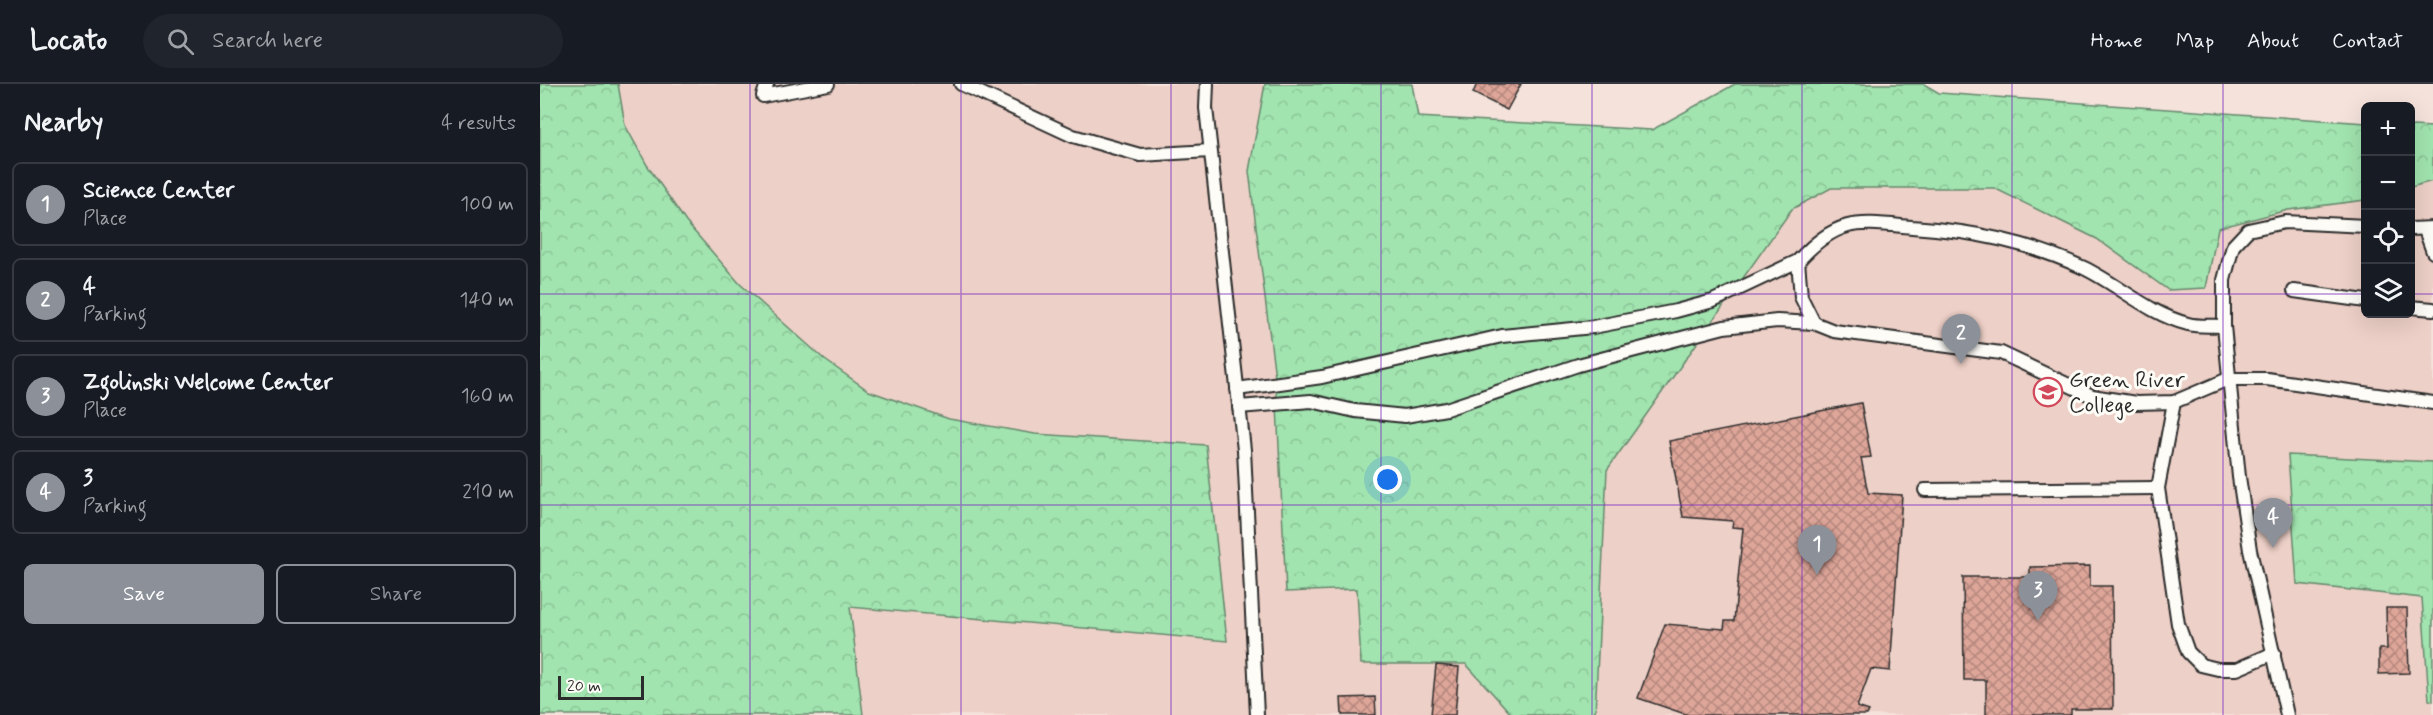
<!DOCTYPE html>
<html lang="en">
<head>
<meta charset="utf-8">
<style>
  body { margin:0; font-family:Mynerve,sans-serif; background:#20242c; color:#f1f3f6 }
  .controls { position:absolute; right:18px; top:18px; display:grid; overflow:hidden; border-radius:9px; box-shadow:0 6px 24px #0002 }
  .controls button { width:54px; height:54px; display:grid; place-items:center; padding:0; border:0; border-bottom:2px solid #363941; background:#171b24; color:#f1f3f6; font:30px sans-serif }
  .scale { position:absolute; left:18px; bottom:15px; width:86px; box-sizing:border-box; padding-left:6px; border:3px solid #2b2b2b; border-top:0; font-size:16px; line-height:21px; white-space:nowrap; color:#2b2b2b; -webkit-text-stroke:4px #fdfcf7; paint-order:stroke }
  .you { position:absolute; left:848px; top:396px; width:21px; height:21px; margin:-15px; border:4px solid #fff; border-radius:50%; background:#1a73e8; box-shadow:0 0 0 9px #1a73e833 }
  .badge { display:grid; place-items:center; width:39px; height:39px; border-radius:50%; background:#8c9099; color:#fff; font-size:20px; font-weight:700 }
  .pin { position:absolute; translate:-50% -50px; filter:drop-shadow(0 2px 3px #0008) }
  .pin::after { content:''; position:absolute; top:32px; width:21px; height:18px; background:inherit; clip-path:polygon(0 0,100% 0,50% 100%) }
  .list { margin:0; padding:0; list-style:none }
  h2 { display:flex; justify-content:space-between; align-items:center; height:78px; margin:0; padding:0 24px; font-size:26px }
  h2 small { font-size:20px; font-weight:400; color:#9ea1a6 }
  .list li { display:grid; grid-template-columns:39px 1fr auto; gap:18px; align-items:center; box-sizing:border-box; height:84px; margin:0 12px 12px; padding:0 12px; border:2px solid #363941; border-radius:9px }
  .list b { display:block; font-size:22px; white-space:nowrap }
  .list p { margin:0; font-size:20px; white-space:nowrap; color:#9ea1a6 }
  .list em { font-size:20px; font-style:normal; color:#9ea1a6 }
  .actions { display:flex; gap:12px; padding:18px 24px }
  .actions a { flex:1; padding:14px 0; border:2px solid #8c9099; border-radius:9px; text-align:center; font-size:21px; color:#8c9099 }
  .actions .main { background:#8c9099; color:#fff }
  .icon { flex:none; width:33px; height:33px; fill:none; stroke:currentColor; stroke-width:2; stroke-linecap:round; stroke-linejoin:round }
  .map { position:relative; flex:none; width:1893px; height:631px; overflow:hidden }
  header { display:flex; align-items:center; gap:36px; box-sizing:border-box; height:84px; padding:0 30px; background:#171b24; border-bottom:2px solid #363941 }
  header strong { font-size:28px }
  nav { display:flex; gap:33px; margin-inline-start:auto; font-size:21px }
  .search { width:420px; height:54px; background:#20242c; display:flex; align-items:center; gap:15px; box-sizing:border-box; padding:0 21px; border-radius:33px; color:#9ea1a6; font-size:22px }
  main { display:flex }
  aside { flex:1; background:#171b24 }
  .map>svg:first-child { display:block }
</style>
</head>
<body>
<header>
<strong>Locato</strong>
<div class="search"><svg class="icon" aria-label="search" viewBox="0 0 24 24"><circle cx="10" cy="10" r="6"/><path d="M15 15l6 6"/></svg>Search here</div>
<nav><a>Home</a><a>Map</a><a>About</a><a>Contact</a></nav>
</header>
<main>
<aside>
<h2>Nearby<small>4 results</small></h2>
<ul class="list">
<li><span class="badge">1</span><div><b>Science Center</b><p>Place</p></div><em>100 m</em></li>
<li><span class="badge">2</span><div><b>4</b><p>Parking</p></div><em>140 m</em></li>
<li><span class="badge">3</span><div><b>Zgolinski Welcome Center</b><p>Place</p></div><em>160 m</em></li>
<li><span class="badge">4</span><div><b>3</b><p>Parking</p></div><em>210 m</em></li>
</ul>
<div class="actions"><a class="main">Save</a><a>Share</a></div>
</aside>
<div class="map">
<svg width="1893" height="631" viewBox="0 0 1893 631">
  <defs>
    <pattern id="forest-crowns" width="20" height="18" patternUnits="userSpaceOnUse" patternTransform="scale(1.5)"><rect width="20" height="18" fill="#a1e4af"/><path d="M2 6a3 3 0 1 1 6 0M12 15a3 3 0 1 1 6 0" fill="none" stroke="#8bc497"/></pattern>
    <pattern id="building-cross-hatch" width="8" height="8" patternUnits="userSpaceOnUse" patternTransform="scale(1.5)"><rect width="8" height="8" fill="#dea599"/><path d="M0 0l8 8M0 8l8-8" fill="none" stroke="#b4877d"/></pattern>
  </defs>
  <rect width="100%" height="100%" fill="#f4e2db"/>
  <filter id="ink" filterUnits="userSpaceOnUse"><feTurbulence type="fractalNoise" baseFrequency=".0167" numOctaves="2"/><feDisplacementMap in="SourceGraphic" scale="12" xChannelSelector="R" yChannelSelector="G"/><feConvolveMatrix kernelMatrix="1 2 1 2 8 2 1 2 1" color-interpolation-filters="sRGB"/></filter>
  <g filter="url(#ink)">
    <g fill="#edd0c7">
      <polygon points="78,0 725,0 709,87 736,301 746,508 817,505 821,579 926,580 972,631 323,631 309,523 687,557 666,362 496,350 409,335 329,308 285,276 200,200 146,138 106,81 85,41"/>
      <polygon points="1893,97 1893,631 1055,631 1067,386 1252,125 1291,104 1454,104 1557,155 1628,206 1666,203 1677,144 1748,126 1825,116 1826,230 1870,230 1871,102"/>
    </g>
    <g fill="url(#forest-crowns)" stroke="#66886d" stroke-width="1.5">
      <polygon points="0,0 78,0 85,41 107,81 146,138 200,200 285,276 329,307 409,335 495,350 666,361 687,557 310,523 323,631 0,631"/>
      <polygon points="725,0 872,0 878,33 1112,46 1195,0 1384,0 1399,9 1826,39 1825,116 1748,126 1678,144 1666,204 1628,206 1557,155 1454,104 1291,104 1252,125 1067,386 1055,631 972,631 926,580 821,580 817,505 746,508 736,301 709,87"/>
      <polygon points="1871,42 1893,43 1893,97 1871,103"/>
      <polygon points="1748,371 1893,378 1893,617 1889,616 1882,514 1757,500"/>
    </g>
    <g fill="url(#building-cross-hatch)" stroke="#2b2b2b" stroke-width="1.5">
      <polygon points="937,0 981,0 967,26 933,9"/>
      <polygon points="1321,319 1331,373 1321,374 1328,409 1362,411 1350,587 1331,585 1317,623 1329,627 1327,631 1148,631 1098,614 1125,540 1184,545 1185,537 1194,537 1203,444 1192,443 1193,437 1143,433 1129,357"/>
      <polygon points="1550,482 1550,502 1572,502 1573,625 1531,625 1531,631 1446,631 1446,596 1424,596 1423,493 1490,493 1490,483"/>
      <polygon points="1846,524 1867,524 1869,589 1839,590 1839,565 1847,565"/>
      <polygon points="896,581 919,583 915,631 891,631"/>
      <polygon points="835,613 836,631 802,631 801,614"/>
    </g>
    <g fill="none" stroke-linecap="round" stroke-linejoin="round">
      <g stroke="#2b2b2b" stroke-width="16">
        <g id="service">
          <polyline points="227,0 223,12 288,0"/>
          <polyline points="421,0 533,52 600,71 670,67"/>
          <polyline points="667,0 666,24 704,366 717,631"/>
          <polyline points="1870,145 1893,144"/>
          <polyline points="1885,146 1893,168"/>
          <polyline points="1754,207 1826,217"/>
          <polyline points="1870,223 1893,225"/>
          <path d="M 1274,239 L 1261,213 L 1258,177 C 1298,133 1318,138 1372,143 C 1433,147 1488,158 1544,184 C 1579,201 1609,230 1648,240 C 1659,243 1672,241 1684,242"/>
          <polyline points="697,305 782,293 962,252 1053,243 1136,227 1173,217 1258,177"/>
          <polyline points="1634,318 1618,404 1638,540 1648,568 1661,581 1678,585 1697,585 1734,569"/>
          <polyline points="699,323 771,317 815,327 865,332 906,325 1038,281 1184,243 1237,237 1274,239 1294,247 1461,269 1552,312 1596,319 1634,318 1688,295 1727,295 1893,319"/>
          <polyline points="1385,406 1618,404"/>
          <polyline points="1747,631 1710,466 1699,393 1684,242 1684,196 1693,162 1708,146 1745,138 1826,142"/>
        </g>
      </g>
      <use href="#service" stroke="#fdfcf7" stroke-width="12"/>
    </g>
  </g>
  <path fill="none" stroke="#7b2cbf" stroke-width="1.5" stroke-opacity="0.55" d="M 210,0 L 210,631M 421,0 L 421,631M 631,0 L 631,631M 841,0 L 841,631M 1052,0 L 1052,631M 1262,0 L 1262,631M 1472,0 L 1472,631M 1683,0 L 1683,631M 0,210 L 1826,210M 1870,210 L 1893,210M 0,421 L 1893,421"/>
  <defs>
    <g id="university-ring" transform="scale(1.5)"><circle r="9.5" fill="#fdfcf7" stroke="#d1495b" stroke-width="1.5"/><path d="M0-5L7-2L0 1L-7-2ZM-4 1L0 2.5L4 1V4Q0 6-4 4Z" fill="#d1495b"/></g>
  </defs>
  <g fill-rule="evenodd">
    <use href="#university-ring" x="1508" y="308"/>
  </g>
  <g text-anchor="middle" stroke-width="6" stroke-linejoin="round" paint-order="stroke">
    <g font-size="22" fill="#2b2b2b" stroke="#fdfcf7" text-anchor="start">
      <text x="1529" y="303">Green River<tspan x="1529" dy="25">College</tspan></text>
    </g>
  </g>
</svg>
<div class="controls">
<button>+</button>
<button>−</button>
<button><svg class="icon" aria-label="locate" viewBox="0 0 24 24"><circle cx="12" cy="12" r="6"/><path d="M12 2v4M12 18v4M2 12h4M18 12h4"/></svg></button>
<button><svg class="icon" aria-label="layers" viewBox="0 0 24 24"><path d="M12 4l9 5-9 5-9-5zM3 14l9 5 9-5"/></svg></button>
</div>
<div class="scale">20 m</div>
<div class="you"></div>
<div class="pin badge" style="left:1277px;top:491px">1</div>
<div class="pin badge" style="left:1421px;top:280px">2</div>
<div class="pin badge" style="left:1498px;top:537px">3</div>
<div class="pin badge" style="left:1733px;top:464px">4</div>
</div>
</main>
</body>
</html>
